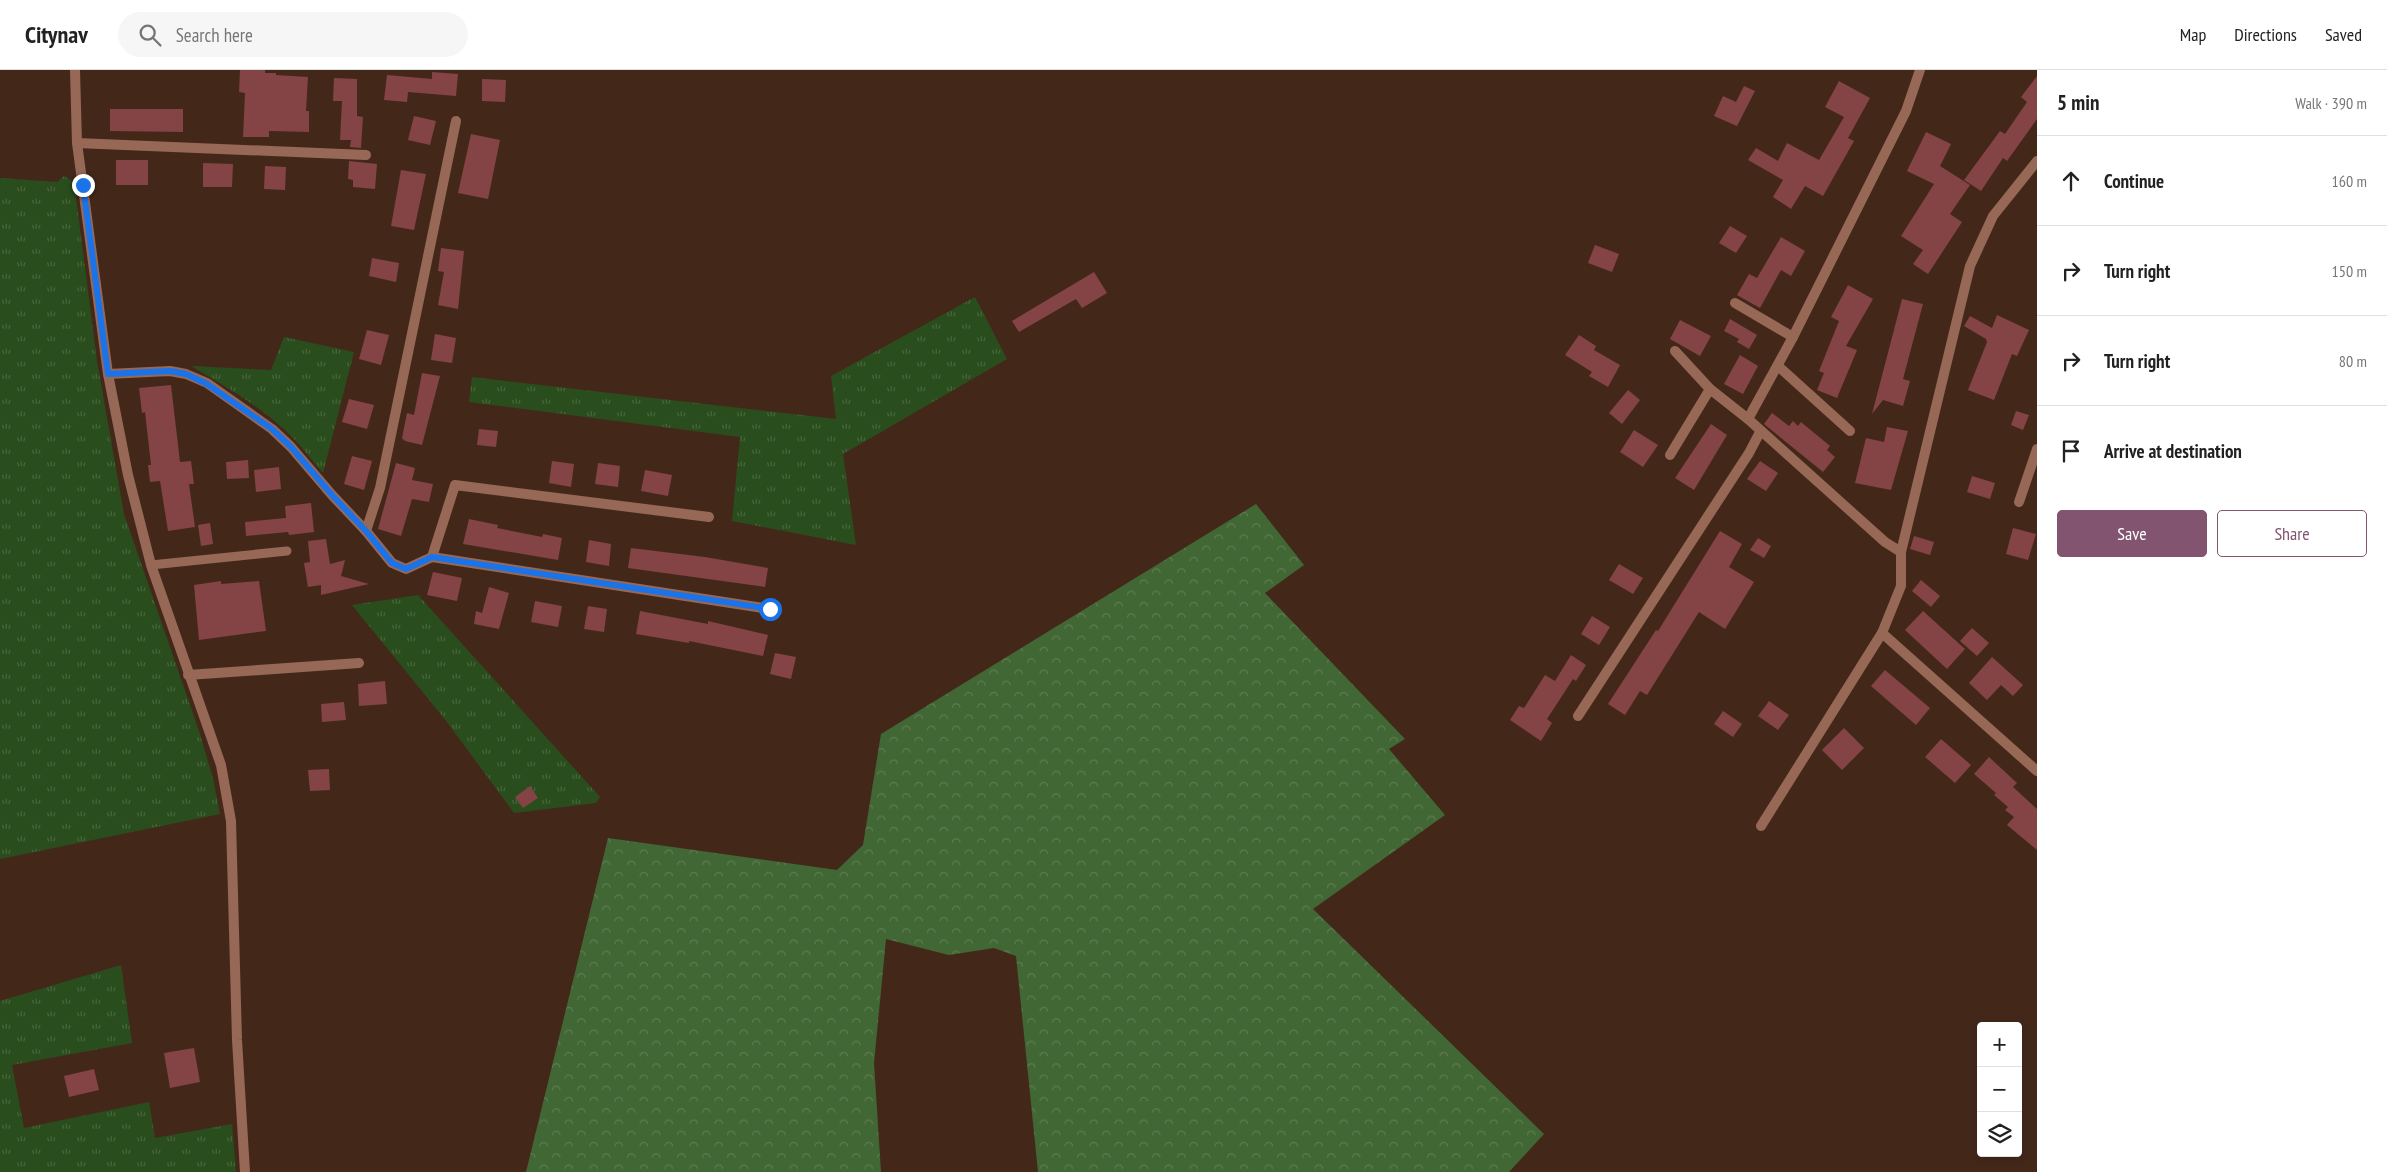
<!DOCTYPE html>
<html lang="en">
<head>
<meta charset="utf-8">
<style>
  body { margin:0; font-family:"PT Sans Narrow",sans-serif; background:#f6f6f6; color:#222 }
  .controls { position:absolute; right:15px; bottom:15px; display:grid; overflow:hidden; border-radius:5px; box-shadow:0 2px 8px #0003 }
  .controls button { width:45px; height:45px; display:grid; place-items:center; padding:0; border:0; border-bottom:1px solid #e0e0e0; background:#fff; color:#222; font:25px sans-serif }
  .stop { position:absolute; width:15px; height:15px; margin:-11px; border:4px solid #1a73e8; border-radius:50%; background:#fff }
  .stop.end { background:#1a73e8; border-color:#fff; box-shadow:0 1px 5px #0008 }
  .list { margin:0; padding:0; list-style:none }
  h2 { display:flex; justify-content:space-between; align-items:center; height:65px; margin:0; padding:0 20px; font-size:21px }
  h2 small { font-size:16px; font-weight:400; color:#767676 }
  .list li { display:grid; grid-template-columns:32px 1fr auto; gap:15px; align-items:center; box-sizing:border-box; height:90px; padding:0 20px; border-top:1px solid #e0e0e0 }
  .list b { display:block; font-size:19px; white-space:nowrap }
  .list em { font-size:16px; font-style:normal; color:#767676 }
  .actions { display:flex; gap:10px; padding:15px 20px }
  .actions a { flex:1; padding:11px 0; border:1px solid #82546f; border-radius:5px; text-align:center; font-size:18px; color:#82546f }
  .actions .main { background:#82546f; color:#fff }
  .icon { flex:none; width:28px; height:28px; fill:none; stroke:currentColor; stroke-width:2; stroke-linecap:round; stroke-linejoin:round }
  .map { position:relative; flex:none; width:2037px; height:1102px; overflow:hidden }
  header { display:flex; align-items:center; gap:30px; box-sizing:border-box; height:70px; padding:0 25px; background:#fff; border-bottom:1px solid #e0e0e0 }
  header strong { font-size:24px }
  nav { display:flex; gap:28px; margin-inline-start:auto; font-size:18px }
  .search { width:350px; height:45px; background:#f6f6f6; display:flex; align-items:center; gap:12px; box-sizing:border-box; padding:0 18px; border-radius:28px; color:#767676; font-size:19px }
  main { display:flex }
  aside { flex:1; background:#fff }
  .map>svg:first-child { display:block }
</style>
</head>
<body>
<header>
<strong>Citynav</strong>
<div class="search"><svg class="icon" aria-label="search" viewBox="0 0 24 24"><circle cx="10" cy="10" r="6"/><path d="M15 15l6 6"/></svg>Search here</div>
<nav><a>Map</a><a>Directions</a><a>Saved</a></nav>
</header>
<main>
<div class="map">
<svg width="2037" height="1102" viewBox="0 0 2037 1102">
  <defs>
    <pattern id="grass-tufts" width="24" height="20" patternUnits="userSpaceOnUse" patternTransform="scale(1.25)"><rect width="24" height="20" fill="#294d1c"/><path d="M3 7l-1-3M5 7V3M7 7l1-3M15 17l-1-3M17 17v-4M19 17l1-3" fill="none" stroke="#48663c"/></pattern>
    <pattern id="forest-crowns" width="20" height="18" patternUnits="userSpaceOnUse" patternTransform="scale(1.25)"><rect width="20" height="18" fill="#416734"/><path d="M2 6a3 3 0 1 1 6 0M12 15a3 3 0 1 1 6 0" fill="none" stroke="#5d7c51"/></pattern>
  </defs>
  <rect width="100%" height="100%" fill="#43281a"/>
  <g fill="url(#grass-tufts)">
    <polygon points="64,106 74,112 97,291 124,444 199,661 213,708 220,744 0,789 0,108 57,112"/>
    <polygon points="975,227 1007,289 843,384 856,475 732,451 740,367 469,332 472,307 836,349 831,306"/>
    <path d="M 284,267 L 354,282 L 323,403 C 313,392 304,379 293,368 C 264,338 226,317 191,296 L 271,300 Z"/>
    <polygon points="418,525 600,727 596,733 514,743 447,652 352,535"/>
    <polygon points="121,895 132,973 12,995 24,1058 149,1032 155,1068 232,1054 236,1102 0,1102 0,931"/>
  </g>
  <polygon fill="url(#forest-crowns)" points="1256,434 1304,495 1265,523 1405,669 1389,679 1445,745 1313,839 1544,1064 1509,1102 1038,1102 1016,886 994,878 949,885 886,869 874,993 881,1102 526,1102 608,768 837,800 863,775 881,664"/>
  <g fill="#844344">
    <polygon points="240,0 265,0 265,3 276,3 276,5 308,7 306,41 309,41 309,62 269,61 269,67 243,67 245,23 239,22"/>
    <polygon points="432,2 458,4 456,26 408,22 407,32 384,30 387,5 432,9"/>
    <polygon points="2037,6 2037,49 2007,91 2003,88 1981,121 1964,110 2000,61 2005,64 2027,32 2021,27"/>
    <polygon points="334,8 357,9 357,46 363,47 361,78 350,77 351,70 340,70 342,31 333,31"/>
    <polygon points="482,9 506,10 505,32 482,31"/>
    <polygon points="1839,11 1870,28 1848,68 1854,71 1823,126 1805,116 1791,139 1773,127 1783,110 1748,90 1756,78 1778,91 1787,73 1819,90 1844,47 1825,37"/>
    <polygon points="1744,16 1755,21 1737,56 1714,46 1723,26 1736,32"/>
    <polygon points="110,39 183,39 183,62 110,61"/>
    <polygon points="414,46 436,51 430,75 408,70"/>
    <polygon points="1926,62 1951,74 1940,96 1970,115 1950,144 1962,152 1928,204 1913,194 1923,180 1901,166 1934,114 1907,101"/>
    <polygon points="471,64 500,70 488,129 458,123"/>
    <rect x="116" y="90" width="32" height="25"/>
    <polygon points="349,91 377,94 375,119 353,117 353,110 348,109"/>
    <polygon points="203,93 233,94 232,117 203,117"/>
    <polygon points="265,96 286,97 285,120 264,119"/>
    <polygon points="401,100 426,104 414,160 391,156"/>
    <polygon points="1730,156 1747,166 1736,183 1719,173"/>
    <polygon points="1781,167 1805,181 1791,206 1781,200 1760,238 1737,225 1749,204 1757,208"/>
    <polygon points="1595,175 1619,184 1612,202 1588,193"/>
    <polygon points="441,178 464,181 458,239 438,235 444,202 438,201"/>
    <polygon points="372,188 399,193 396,212 369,206"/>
    <polygon points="1094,202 1107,223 1082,238 1076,229 1019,262 1012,251"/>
    <polygon points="1848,215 1873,229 1846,276 1857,280 1837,328 1817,320 1824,303 1819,301 1839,251 1831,247"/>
    <polygon points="1902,229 1923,234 1903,309 1910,311 1903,336 1883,330 1872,344"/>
    <polygon points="1997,245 2029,260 2017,286 2012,284 1994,330 1968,320 1987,272 1986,269 1964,256 1970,246 1992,258"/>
    <polygon points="1730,249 1757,265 1749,279 1737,272 1739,269 1724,261"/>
    <polygon points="1680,250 1711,266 1700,286 1670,269"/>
    <polygon points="367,260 389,265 381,295 359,289"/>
    <polygon points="435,264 456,268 452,293 431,290"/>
    <polygon points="1579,265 1596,276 1594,280 1620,295 1608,317 1589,306 1592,302 1565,285"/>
    <polygon points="1740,285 1758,296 1743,324 1724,314"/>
    <polygon points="422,303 440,306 422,375 405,371 402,368 407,343 414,345"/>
    <polygon points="171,315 180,392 191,391 194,414 189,414 195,457 168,461 160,411 150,412 148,395 151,395 145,342 142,343 139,318"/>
    <polygon points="1628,320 1640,330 1622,354 1609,343"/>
    <polygon points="349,329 374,335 367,359 342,352"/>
    <polygon points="2016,341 2029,345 2023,360 2011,355"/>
    <polygon points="1772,343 1789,356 1793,351 1798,356 1801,352 1830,376 1827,380 1835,387 1823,402 1764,354"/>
    <polygon points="1711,354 1727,365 1694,420 1675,408"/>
    <polygon points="1887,357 1908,361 1891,420 1855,413 1866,368 1884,372"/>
    <polygon points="479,359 498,361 496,377 477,375"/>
    <polygon points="1634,360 1658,375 1643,397 1620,382"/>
    <polygon points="352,386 372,391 364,420 344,414"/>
    <polygon points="248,390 249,408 227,409 226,392"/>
    <polygon points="552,391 574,394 571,417 549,413"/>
    <polygon points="1760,391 1778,403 1766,421 1747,409"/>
    <polygon points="396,393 415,398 412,410 433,414 429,432 412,429 401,466 378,459"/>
    <polygon points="598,393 620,396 618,417 595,414"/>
    <polygon points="279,397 281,419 256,422 254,400"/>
    <polygon points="645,400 672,405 668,426 641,421"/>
    <polygon points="1972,406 1995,413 1990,429 1967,422"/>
    <polygon points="311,433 314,462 289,465 288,462 246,466 245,452 286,448 285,436"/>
    <polygon points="469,449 498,455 497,458 542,467 543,464 562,468 558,490 463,474"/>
    <polygon points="210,453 213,474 201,476 198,455"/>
    <polygon points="2013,458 2036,464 2028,490 2006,484"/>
    <polygon points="1720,461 1742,474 1729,497 1754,512 1725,559 1699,542 1647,625 1640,621 1625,645 1608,634 1656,560 1658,561"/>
    <polygon points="1914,466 1934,472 1930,485 1910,479"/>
    <polygon points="1758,468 1771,476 1764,488 1750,480"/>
    <polygon points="326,469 330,494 345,490 341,506 369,514 321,525 321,515 308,517 304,493 310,492 308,471"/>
    <polygon points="589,470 611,474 609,496 586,492"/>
    <polygon points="631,478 705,487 768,498 765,517 628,498"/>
    <polygon points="1619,494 1643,508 1633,524 1609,510"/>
    <polygon points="433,502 462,508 457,531 427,525"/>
    <polygon points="1921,510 1940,526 1931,537 1912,521"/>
    <polygon points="221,511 221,514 259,511 266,561 199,570 194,515"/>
    <polygon points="489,517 509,523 499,559 474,554 476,541 482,543"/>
    <polygon points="535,531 562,536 558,557 531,552"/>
    <polygon points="588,536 607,539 604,562 584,559"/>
    <polygon points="640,541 708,554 708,551 768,565 763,586 689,571 689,573 636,564"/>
    <polygon points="1923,541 1965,579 1947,599 1905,560"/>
    <polygon points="1592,546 1610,557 1599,575 1581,564"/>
    <polygon points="1972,558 1989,573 1977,586 1960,571"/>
    <polygon points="775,583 796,587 791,609 770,604"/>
    <polygon points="1571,585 1586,595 1576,611 1573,609 1547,649 1552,653 1541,671 1510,650 1519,636 1524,638 1545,605 1555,611"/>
    <polygon points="1992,587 2023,615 2013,626 2001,615 1987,630 1969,613"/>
    <polygon points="1885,600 1930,638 1916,655 1871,616"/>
    <polygon points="385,611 387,634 359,636 358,614"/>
    <polygon points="1769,631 1789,645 1778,660 1758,646"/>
    <polygon points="344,632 346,650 322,652 321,634"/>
    <polygon points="1723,641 1742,654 1733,667 1714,654"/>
    <polygon points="1844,658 1864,678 1842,700 1822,680"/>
    <polygon points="1941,669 1971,695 1955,713 1925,687"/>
    <polygon points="1989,687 2017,713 2013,717 2037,739 2037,780 2007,755 2014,747 2005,740 2008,737 1994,725 1996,723 1974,704"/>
    <polygon points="329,699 330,720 310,721 308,700"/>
    <polygon points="530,716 538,728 523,738 515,727"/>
    <polygon points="194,978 200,1012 170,1018 164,983"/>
    <polygon points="94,999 99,1020 69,1027 64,1006"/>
  </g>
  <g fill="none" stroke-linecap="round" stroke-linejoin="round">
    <polyline stroke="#976856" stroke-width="9" points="151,495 287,481"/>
    <g stroke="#976856" stroke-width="10">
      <polyline points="75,0 77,73 108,304 128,405 151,495 221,695 231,751 237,970 245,1102"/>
      <polyline points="77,73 366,85"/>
      <polyline points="2037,91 1993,146 1970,196 1901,482 1901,516 1882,563 2037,701"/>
      <polyline points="1735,233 1793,267"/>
      <polyline points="1675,281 1710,319 1748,349"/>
      <polyline points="1778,296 1850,361"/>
      <polyline points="108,304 170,301 186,304 207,313 272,359 291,377 332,425 366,461 392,493 406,499 432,487 455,415 709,447"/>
      <polyline points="1670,385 1710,319"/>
      <polyline points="2019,432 2037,379"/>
      <polyline points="366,461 380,418 456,51"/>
      <polyline points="1901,482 1885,472 1748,349 1793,267 1906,41 1920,0"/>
      <polyline points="432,487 770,539"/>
      <polyline points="188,605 359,593"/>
      <polyline points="1578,646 1749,383 1760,362"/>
      <polyline points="1761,756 1882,563"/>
    </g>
  </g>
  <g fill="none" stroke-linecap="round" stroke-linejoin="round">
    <polyline stroke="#1a73e8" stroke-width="6" points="83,115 108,304 170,301 186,304 207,314 272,359 291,377 332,425 366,461 392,493 406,499 432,487 770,539"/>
  </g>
</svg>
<div class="controls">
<button>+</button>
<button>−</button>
<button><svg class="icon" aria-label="layers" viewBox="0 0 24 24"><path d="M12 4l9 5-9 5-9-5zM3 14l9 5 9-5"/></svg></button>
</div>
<div class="stop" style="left:770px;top:539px"></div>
<div class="stop end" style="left:83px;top:115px"></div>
</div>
<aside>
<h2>5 min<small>Walk · 390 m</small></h2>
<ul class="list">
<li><svg class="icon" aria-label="ahead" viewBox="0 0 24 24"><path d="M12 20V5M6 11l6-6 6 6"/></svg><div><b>Continue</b></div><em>160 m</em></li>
<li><svg class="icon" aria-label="right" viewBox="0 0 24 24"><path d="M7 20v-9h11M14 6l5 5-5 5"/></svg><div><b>Turn right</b></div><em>150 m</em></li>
<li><svg class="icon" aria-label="right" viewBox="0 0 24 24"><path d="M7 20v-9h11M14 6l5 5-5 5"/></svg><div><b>Turn right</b></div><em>80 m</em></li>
<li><svg class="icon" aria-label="arrive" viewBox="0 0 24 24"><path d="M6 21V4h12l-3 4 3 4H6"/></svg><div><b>Arrive at destination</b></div></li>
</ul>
<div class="actions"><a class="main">Save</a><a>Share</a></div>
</aside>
</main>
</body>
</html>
